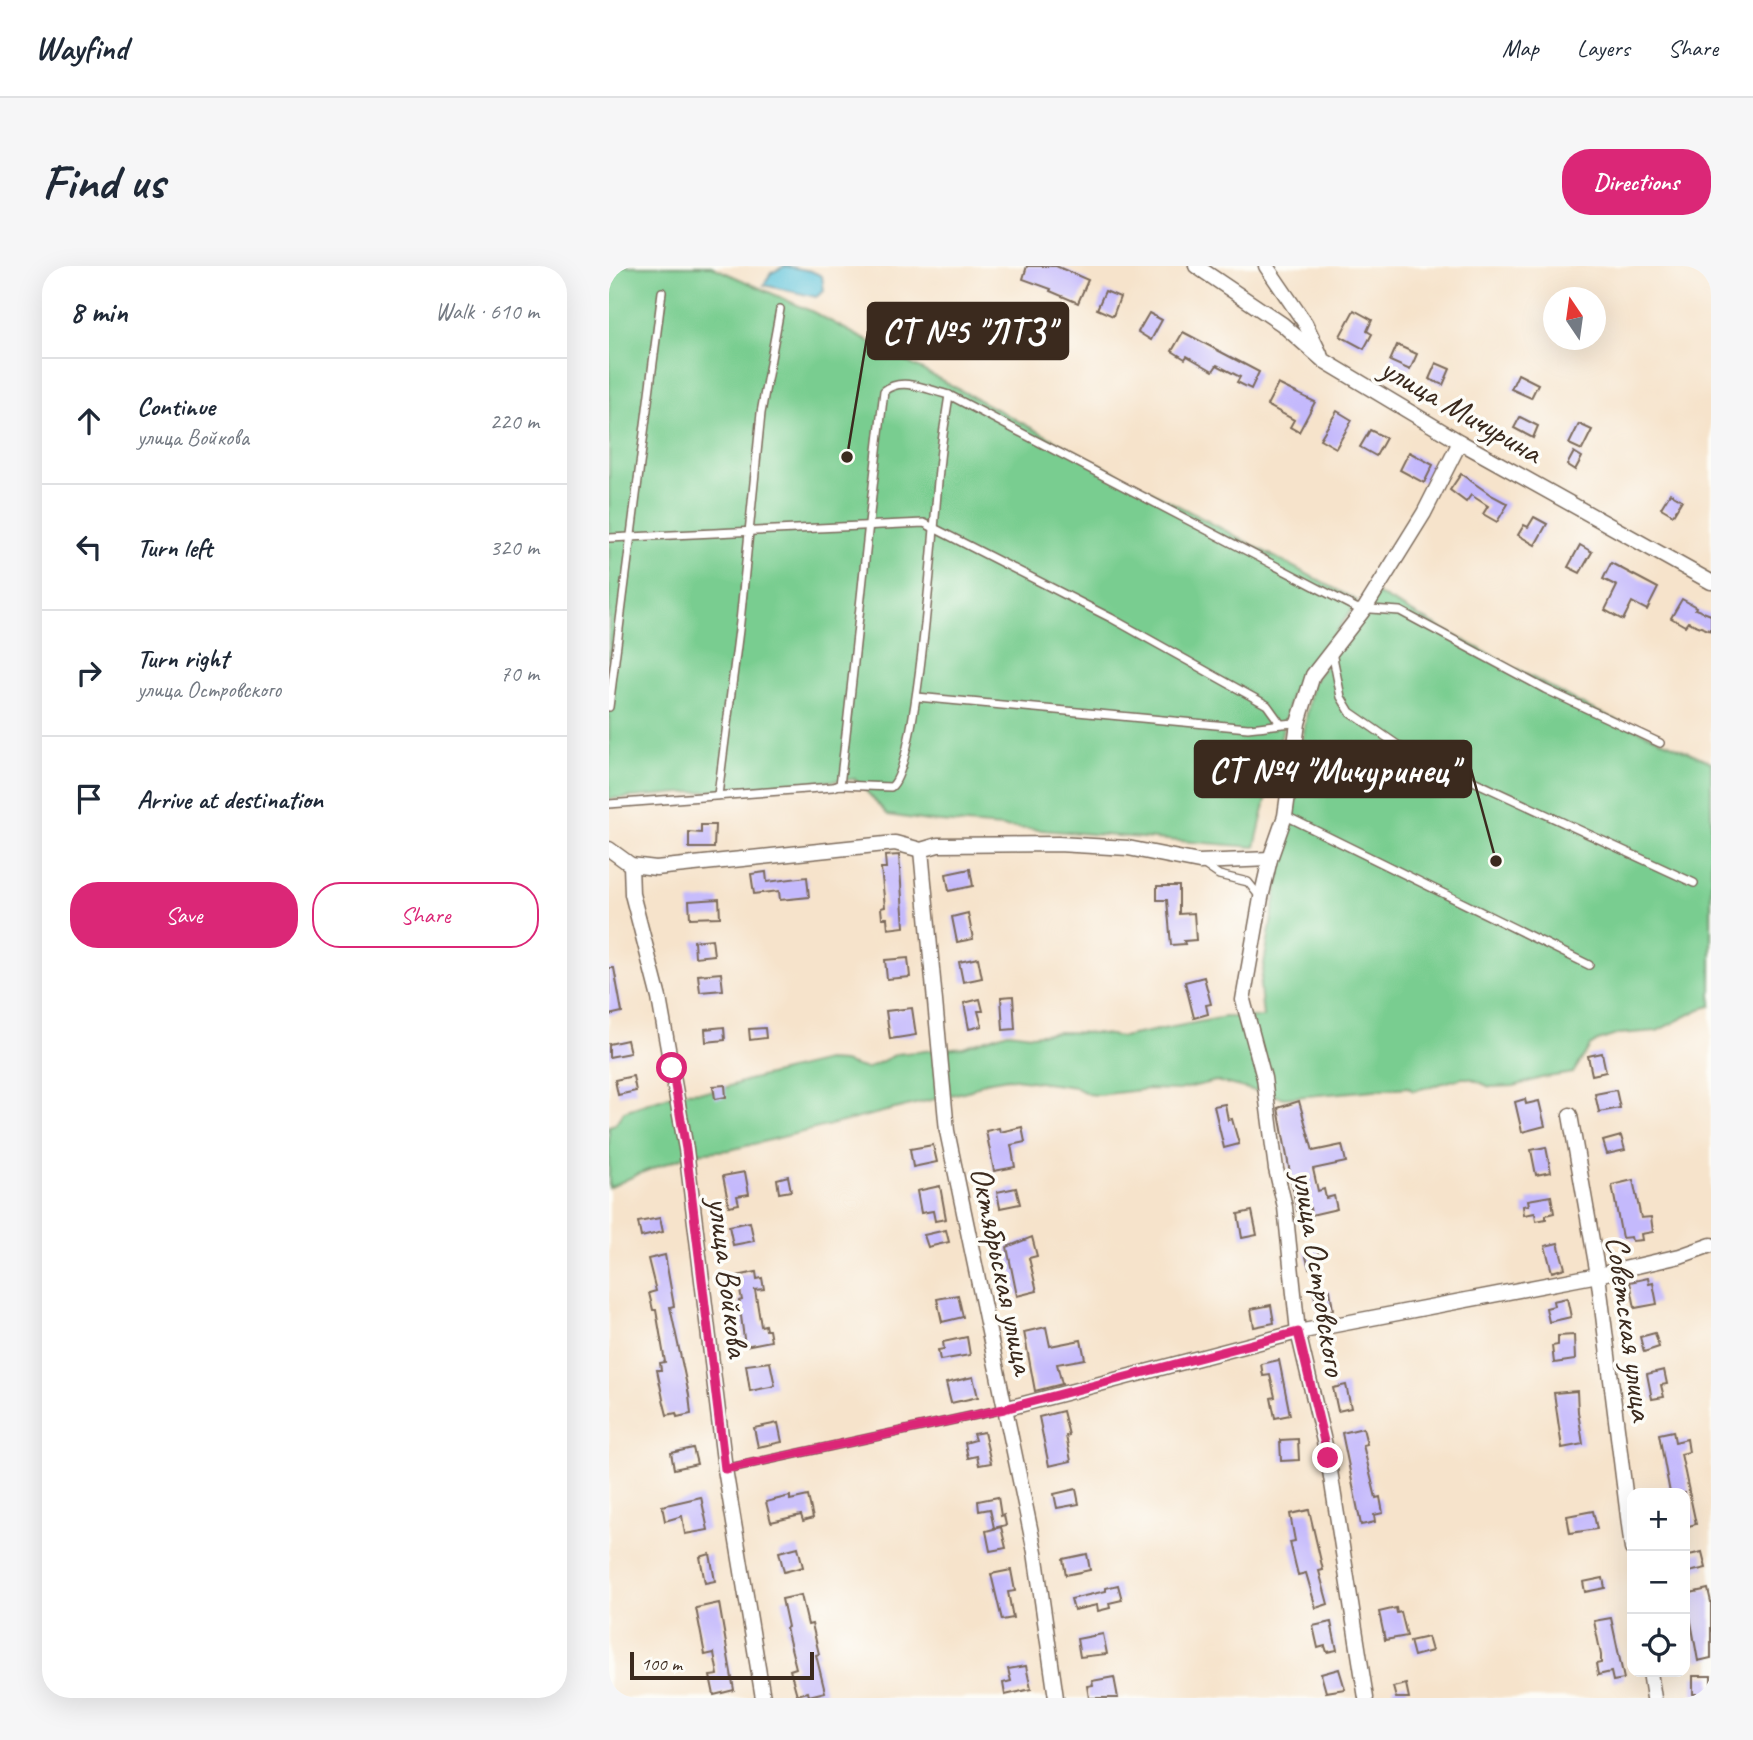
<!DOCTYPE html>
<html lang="en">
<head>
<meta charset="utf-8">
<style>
  body { margin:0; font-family:Caveat,sans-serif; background:#f6f6f7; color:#1f2937 }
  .controls { position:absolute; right:21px; bottom:21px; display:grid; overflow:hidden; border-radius:14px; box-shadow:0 7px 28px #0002 }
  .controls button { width:63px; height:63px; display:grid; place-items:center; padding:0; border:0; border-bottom:2px solid #e0e1e3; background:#fff; color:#1f2937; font:35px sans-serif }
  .compass { position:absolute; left:934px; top:21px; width:63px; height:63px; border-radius:50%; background:#fff; box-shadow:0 7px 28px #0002; rotate:347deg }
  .scale { position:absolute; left:21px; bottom:18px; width:184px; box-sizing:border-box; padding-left:7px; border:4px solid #3b2a1e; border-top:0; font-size:19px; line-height:24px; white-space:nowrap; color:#3b2a1e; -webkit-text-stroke:5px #fdfcf7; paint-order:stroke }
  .stop { position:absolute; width:21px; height:21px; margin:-16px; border:5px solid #db2777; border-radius:50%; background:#fff }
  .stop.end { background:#db2777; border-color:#fff; box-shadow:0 2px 7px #0008 }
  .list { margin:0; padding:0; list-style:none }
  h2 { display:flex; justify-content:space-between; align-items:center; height:91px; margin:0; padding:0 28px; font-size:30px }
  h2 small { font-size:23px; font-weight:400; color:#747a83 }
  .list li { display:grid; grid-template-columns:46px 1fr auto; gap:21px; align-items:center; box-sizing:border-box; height:126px; padding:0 28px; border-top:2px solid #e0e1e3 }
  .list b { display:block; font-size:26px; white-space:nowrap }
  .list p { margin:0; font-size:23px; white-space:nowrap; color:#747a83 }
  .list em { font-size:23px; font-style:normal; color:#747a83 }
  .actions { display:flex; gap:14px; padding:21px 28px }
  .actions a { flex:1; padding:16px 0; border:2px solid #db2777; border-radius:28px; text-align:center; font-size:24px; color:#db2777 }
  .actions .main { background:#db2777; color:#fff }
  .icon { flex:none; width:38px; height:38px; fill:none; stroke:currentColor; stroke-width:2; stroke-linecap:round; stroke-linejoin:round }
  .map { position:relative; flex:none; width:1102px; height:1432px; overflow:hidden; border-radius:28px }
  header { display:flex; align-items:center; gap:42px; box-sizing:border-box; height:98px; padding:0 35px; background:#fff; border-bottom:2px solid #e0e1e3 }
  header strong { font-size:33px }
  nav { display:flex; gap:38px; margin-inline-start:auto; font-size:24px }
  .intro { display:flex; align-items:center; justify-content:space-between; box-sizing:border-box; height:168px; padding:0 42px }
  h1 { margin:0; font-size:49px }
  .button { padding:18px 32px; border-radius:28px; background:#db2777; color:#fff; font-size:24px; font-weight:700 }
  main { display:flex; gap:42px; padding:0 42px }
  aside { flex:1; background:#fff; border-radius:28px; box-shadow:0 7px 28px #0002 }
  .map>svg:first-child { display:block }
</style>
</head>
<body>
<header>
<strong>Wayfind</strong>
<nav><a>Map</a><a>Layers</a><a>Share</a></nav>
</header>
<div class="intro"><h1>Find us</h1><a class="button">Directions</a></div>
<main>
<aside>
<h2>8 min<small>Walk · 610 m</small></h2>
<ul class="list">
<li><svg class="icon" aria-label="ahead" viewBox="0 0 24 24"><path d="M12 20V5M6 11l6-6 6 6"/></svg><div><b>Continue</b><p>улица Войкова</p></div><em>220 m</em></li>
<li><svg class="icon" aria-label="left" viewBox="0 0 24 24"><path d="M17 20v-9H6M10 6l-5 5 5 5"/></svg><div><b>Turn left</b></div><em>320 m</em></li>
<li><svg class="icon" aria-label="right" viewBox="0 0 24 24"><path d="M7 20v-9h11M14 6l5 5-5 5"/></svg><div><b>Turn right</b><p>улица Островского</p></div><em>70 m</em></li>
<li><svg class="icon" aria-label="arrive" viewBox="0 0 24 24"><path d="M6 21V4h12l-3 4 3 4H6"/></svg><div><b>Arrive at destination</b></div></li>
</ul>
<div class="actions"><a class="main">Save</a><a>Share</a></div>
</aside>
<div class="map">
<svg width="1102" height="1432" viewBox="0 0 1102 1432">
  <rect width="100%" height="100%" fill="#fdfcf7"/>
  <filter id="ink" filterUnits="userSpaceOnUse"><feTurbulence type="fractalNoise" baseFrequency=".0143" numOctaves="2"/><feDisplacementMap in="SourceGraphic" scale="14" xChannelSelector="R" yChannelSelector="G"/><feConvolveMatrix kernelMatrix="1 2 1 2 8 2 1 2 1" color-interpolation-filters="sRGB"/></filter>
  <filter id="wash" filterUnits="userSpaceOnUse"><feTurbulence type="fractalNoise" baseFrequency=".00686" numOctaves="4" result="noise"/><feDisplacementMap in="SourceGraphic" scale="28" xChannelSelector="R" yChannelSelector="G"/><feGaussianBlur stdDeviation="1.57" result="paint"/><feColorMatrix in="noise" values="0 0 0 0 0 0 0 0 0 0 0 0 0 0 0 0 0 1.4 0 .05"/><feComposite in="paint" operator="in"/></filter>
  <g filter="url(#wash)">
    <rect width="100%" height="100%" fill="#f6e3cb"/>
    <g fill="#79cd90" stroke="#5a7c57" stroke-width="2">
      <polygon points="0,0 102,0 204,46 749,335 682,428 646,581 319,555 279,549 246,513 0,533"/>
      <polygon points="767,327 976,440 1102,496 1102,740 1091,743 1048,765 1010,768 989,775 981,780 964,807 932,812 905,820 881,821 861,812 853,812 804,825 799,821 675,832 607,815 570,824 540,823 489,829 479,828 466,821 399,812 376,816 362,824 121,884 85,887 29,908 0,922 0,860 6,858 15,845 72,826 106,825 139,814 217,795 234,796 257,803 288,788 354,781 399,766 423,769 450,766 487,767 513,771 616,751 654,751 651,721 703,418"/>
    </g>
    <polygon fill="#5cc2d9" stroke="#4c767c" stroke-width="2" points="176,0 202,5 213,10 215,25 207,31 155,19 162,7"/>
    <g id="blocks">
      <g fill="#c4b9fc">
        <polygon points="418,0 447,0 479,14 469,37 441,25 442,23 414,13"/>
        <polygon points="496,25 511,31 504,50 488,43"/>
        <polygon points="745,44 763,54 758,65 763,68 755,83 731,70"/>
        <polygon points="540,47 553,54 542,74 529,66"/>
        <polygon points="574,66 650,106 642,123 628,116 631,111 608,99 604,105 578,90 576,93 563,85"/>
        <polygon points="788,79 808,88 801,104 781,95"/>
        <polygon points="827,97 841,103 834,119 820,113"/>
        <polygon points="909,108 929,118 922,132 902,123"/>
        <polygon points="669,118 706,136 690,166 681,161 685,154 658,139"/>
        <polygon points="728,145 743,154 727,182 711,173"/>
        <polygon points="911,151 929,160 924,172 905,162"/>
        <polygon points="970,158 983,164 973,184 960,178"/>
        <polygon points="761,164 777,172 767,190 751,181"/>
        <polygon points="800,186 824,199 815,217 791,204"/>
        <polygon points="965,186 973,191 966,204 958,199"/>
        <polygon points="852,208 882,229 899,238 888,256 874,248 879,240 862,229 857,236 841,224"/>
        <polygon points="1061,227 1073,234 1064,249 1052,242"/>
        <polygon points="925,251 938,258 926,279 909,269 915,259 919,261"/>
        <polygon points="971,279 983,286 971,307 959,301"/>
        <polygon points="1002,297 1049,322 1038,344 1023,336 1014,354 996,344 1008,320 994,313"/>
        <polygon points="1073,333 1087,341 1086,343 1102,349 1102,365 1079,356 1076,360 1062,352"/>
        <polygon points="92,559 106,559 105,582 80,582 80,566 92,567"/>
        <polygon points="290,589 295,661 279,663 278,652 273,652 272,642 276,641 272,602 277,602 276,590"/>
        <polygon points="361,603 364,620 340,625 337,608"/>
        <polygon points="157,606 158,616 198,611 200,631 171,634 170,625 145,628 142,608"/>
        <polygon points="548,620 570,620 570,648 585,647 587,674 575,675 576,678 562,679 558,634 548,634"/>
        <polygon points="110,633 111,651 81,652 80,635"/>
        <polygon points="359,647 364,673 348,676 343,651"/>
        <polygon points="103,673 105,689 86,691 85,675"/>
        <polygon points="299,692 301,711 278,713 276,694"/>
        <polygon points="369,692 373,712 354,716 350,696"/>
        <polygon points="0,702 5,702 13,746 0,749"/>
        <polygon points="112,707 114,724 91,726 89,709"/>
        <polygon points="595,711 602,738 597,739 599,748 585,752 576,716"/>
        <polygon points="404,730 406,763 394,764 392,731"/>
        <polygon points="371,733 374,745 369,745 373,760 360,763 355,737"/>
        <polygon points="303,742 307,769 281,773 277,745"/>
        <polygon points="115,761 116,774 97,776 96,763"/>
        <polygon points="156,762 157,772 141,774 140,763"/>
        <polygon points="18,774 21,787 0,791 0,778"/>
        <polygon points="993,787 997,806 983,809 979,790"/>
        <polygon points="24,810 27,825 9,829 6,814"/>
        <polygon points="116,819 117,831 106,833 104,820"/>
        <polygon points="1007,824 1011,842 990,846 986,828"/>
        <polygon points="916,833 917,838 930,835 936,860 913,866 906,836"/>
        <polygon points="690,835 704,885 733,879 737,896 704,903 709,925 715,923 717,932 725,930 728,943 702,949 701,942 688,945 669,842"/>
        <polygon points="616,838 619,854 623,853 630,878 615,882 605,840"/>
        <polygon points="413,861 416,876 402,879 406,901 385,905 377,865 390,862 391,866"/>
        <polygon points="1012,870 1016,884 998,888 994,875"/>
        <polygon points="324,879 328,896 304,901 301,883"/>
        <polygon points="937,881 942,906 927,909 922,884"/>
        <polygon points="136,906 140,928 128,930 130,938 120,940 114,910"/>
        <polygon points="179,910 182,925 170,927 168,913"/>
        <polygon points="1024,914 1032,952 1042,951 1044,966 1032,968 1033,974 1023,975 1022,971 1013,972 1003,919"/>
        <polygon points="331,920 337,953 326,955 324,945 312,947 308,925"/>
        <polygon points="407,922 411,938 391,942 388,926"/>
        <polygon points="942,930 945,947 937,949 937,953 927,955 926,947 915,949 914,940 920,939 919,934"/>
        <polygon points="643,945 648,969 633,972 629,948"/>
        <polygon points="51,952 54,966 32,971 29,956"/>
        <polygon points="141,956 145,975 124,979 120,960"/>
        <polygon points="337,964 340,976 319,981 315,969"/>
        <polygon points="423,971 428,990 420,992 428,1025 408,1030 398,981"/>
        <polygon points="949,977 956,1002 943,1006 936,980"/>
        <polygon points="708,980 713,999 700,1002 695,983"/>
        <polygon points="56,989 65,1040 61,1041 80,1129 82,1148 68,1151 67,1147 58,1149 54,1133 48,1104 52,1104 51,1097 56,1096 47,1044 44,1044 40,1027 47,1025 39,993"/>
        <polygon points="147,1006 148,1013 153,1012 155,1023 146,1024 152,1060 156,1059 157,1064 160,1064 162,1075 136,1080 130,1035 133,1034 128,1010"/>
        <polygon points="1039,1012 1040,1018 1044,1017 1048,1038 1026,1042 1021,1016"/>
        <polygon points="721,1024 724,1044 709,1047 705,1027"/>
        <polygon points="349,1029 354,1051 333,1056 328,1033"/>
        <polygon points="958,1032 962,1051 940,1056 937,1042 945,1040 944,1035"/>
        <polygon points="662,1039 665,1057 645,1061 642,1043"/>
        <polygon points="437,1061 441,1080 472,1074 476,1093 448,1098 453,1118 426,1125 415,1066"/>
        <polygon points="1046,1067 1050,1081 1035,1086 1031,1071"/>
        <polygon points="965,1069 966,1094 945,1097 943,1080 949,1079 949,1070"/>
        <polygon points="358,1071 361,1089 331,1094 329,1084 335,1083 334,1076"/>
        <polygon points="670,1094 681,1149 666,1152 662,1132 666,1131 661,1109 654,1110 652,1098"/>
        <polygon points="161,1096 166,1120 141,1125 137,1099"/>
        <polygon points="1055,1104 1058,1118 1052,1119 1055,1131 1043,1133 1038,1108"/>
        <polygon points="364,1111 369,1131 342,1137 337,1117"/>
        <polygon points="737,1119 742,1142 729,1145 724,1122"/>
        <polygon points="968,1125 969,1146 974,1178 953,1182 945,1127"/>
        <polygon points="454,1145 460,1169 457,1170 462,1195 440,1200 430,1151"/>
        <polygon points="169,1157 173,1176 149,1181 145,1162"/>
        <polygon points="754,1162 758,1178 754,1179 767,1232 771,1231 774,1247 765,1249 766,1256 752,1259 733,1167"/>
        <polygon points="1064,1165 1066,1176 1078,1173 1080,1186 1072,1188 1087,1258 1076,1261 1076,1227 1061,1227 1050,1168"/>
        <polygon points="375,1166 382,1197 370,1199 368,1190 359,1192 356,1177 366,1174 364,1168"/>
        <polygon points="689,1173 690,1194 672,1195 671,1174"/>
        <polygon points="84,1182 88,1198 65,1203 62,1187"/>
        <polygon points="467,1223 470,1238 448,1242 445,1228"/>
        <polygon points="181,1230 181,1234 199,1230 204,1252 194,1255 192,1249 162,1256 157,1236"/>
        <polygon points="92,1231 99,1264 76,1268 73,1250 56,1255 53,1240"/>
        <polygon points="389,1231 392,1250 395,1249 397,1259 385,1262 381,1243 370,1245 369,1235"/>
        <polygon points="700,1244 714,1304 710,1305 719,1338 707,1342 697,1307 689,1309 681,1276 686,1275 681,1248"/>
        <polygon points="984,1245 988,1263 961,1267 958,1250"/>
        <polygon points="392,1261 397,1282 381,1285 377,1265"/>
        <polygon points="189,1281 194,1301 175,1306 170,1286"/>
        <polygon points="1093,1286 1097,1302 1076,1307 1076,1290"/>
        <polygon points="101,1288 106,1315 96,1317 91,1291"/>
        <polygon points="478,1288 481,1304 457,1309 454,1293"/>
        <polygon points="402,1304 406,1325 399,1326 404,1352 393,1354 382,1308"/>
        <polygon points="994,1312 996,1322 976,1326 974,1316"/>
        <polygon points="509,1319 513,1334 500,1337 501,1342 489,1345 488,1339 465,1344 462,1333 497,1325 497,1322"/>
        <polygon points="1099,1323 1102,1336 1102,1392 1089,1395 1077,1328"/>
        <polygon points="192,1329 199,1359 203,1358 210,1388 207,1389 216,1426 200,1430 199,1426 188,1429 181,1404 187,1402 177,1362 179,1361 173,1333"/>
        <polygon points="110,1337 125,1424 105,1429 101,1410 109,1409 105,1387 96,1389 87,1342"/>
        <polygon points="787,1342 788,1347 792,1346 798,1370 776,1374 770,1346"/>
        <polygon points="1002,1352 1015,1413 1004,1415 1002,1406 989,1409 987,1398 992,1397 992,1389 985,1355"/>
        <polygon points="722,1356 728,1384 718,1386 716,1380 709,1382 704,1360"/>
        <polygon points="494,1368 498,1388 471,1391 468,1373"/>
        <polygon points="819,1371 823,1385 805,1390 801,1375"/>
        <polygon points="417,1400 422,1423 396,1429 394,1417 402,1415 399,1403"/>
        <polygon points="730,1403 736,1423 717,1426 712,1408"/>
        <rect x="1084" y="1410" width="18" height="18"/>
        <polygon points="505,1411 509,1432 480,1432 478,1420 484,1419 483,1415"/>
        <polygon points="797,1418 800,1432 787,1432 784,1421"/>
      </g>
    </g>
  </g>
  <g filter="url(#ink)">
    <use href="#blocks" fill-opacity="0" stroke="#7c6b5b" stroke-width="2"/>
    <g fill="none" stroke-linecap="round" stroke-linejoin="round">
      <g stroke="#7c6b5b" stroke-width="10">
        <g id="service">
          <polyline points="0,272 315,257 502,352 658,439 671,457"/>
          <polyline points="723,386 732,431 741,446 793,482 1085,617"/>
          <path d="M 308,431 L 639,462 C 656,461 671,457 689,457"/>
          <polyline points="0,441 53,26"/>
          <path d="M 231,519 C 247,388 259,256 275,125 C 293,110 319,124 340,129 L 747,342 L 791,345 L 936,423 L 1051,477"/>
          <polyline points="109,529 131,356 152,147 171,43"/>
          <path d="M 0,538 L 224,521 L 231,519 L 282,521 C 310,501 326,240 331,193 C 333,172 337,150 340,129"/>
          <polyline points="677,550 980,699"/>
          <polyline points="594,598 610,609 639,616 651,631"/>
          <polyline points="116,1203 395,1143"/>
        </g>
      </g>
      <g stroke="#7c6b5b" stroke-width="17">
        <g id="minor">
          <polyline points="587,0 673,58 714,94 851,176 1102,316"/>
          <polyline points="657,0 696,57 711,88"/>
          <polyline points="0,583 22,599 47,602 286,577 312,584 329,579 449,578 519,582 590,596 661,593"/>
          <polyline points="312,584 338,865 426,1286 447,1432"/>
          <polyline points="22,599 23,628 50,732 77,883 116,1203 154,1432"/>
          <polyline points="961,849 989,1009 1023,1283"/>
          <polyline points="395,1143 689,1066 989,1009 1071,990 1102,979"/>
          <polyline points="1041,1406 1045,1432"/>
          <polyline points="757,1432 719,1192 689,1066 676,941 667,903 655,812 634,734 652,632 661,593 676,550 689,457 704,409 756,342 815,247 851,176"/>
        </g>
      </g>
      <use href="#service" stroke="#fff" stroke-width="7"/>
      <use href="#minor" stroke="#fff" stroke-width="14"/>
    </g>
  </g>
  <g fill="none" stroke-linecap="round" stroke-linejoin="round" filter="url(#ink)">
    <polyline stroke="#db2777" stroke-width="9" points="63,802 77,883 116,1203 395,1143 689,1066 719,1192"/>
  </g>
  <g text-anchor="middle" stroke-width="7" stroke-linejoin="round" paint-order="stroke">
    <g font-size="33" fill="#3b2a1e" stroke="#fdfcf7">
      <text transform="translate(853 143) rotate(30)" y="12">улица Мичурина</text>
      <text transform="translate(395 1004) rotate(78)" y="12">Октябрьская улица</text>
      <text transform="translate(712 1007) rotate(81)" y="12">улица Островского</text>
      <text transform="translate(121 1011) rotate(83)" y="12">улица Войкова</text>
      <text transform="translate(1022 1062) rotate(82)" y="12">Советская улица</text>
    </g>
  </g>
  <path fill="none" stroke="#3b2a1e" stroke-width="2.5" d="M238 191L259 65M887 595L862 503"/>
  <g fill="#3b2a1e" stroke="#fdfcf7" stroke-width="2.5">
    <circle cx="238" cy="191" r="7"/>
    <circle cx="887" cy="595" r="7"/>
  </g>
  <g fill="#3b2a1e" stroke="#3b2a1e" stroke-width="2.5">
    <rect x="259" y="37" width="200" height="56" rx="7"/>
    <rect x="586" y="475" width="276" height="56" rx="7"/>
  </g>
  <g font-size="35" text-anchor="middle" font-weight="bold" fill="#fff">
    <text x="359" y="77">СТ №5 "ЛТЗ"</text>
    <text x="724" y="516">СТ №4 "Мичуринец"</text>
  </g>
</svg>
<div class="controls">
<button>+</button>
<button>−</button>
<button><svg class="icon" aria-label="locate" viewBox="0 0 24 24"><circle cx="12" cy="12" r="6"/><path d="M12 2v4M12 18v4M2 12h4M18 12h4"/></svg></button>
</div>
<svg class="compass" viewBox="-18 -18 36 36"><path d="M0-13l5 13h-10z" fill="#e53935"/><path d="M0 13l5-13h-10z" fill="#747a83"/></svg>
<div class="scale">100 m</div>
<div class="stop" style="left:63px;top:802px"></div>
<div class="stop end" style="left:719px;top:1192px"></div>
</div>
</main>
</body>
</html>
